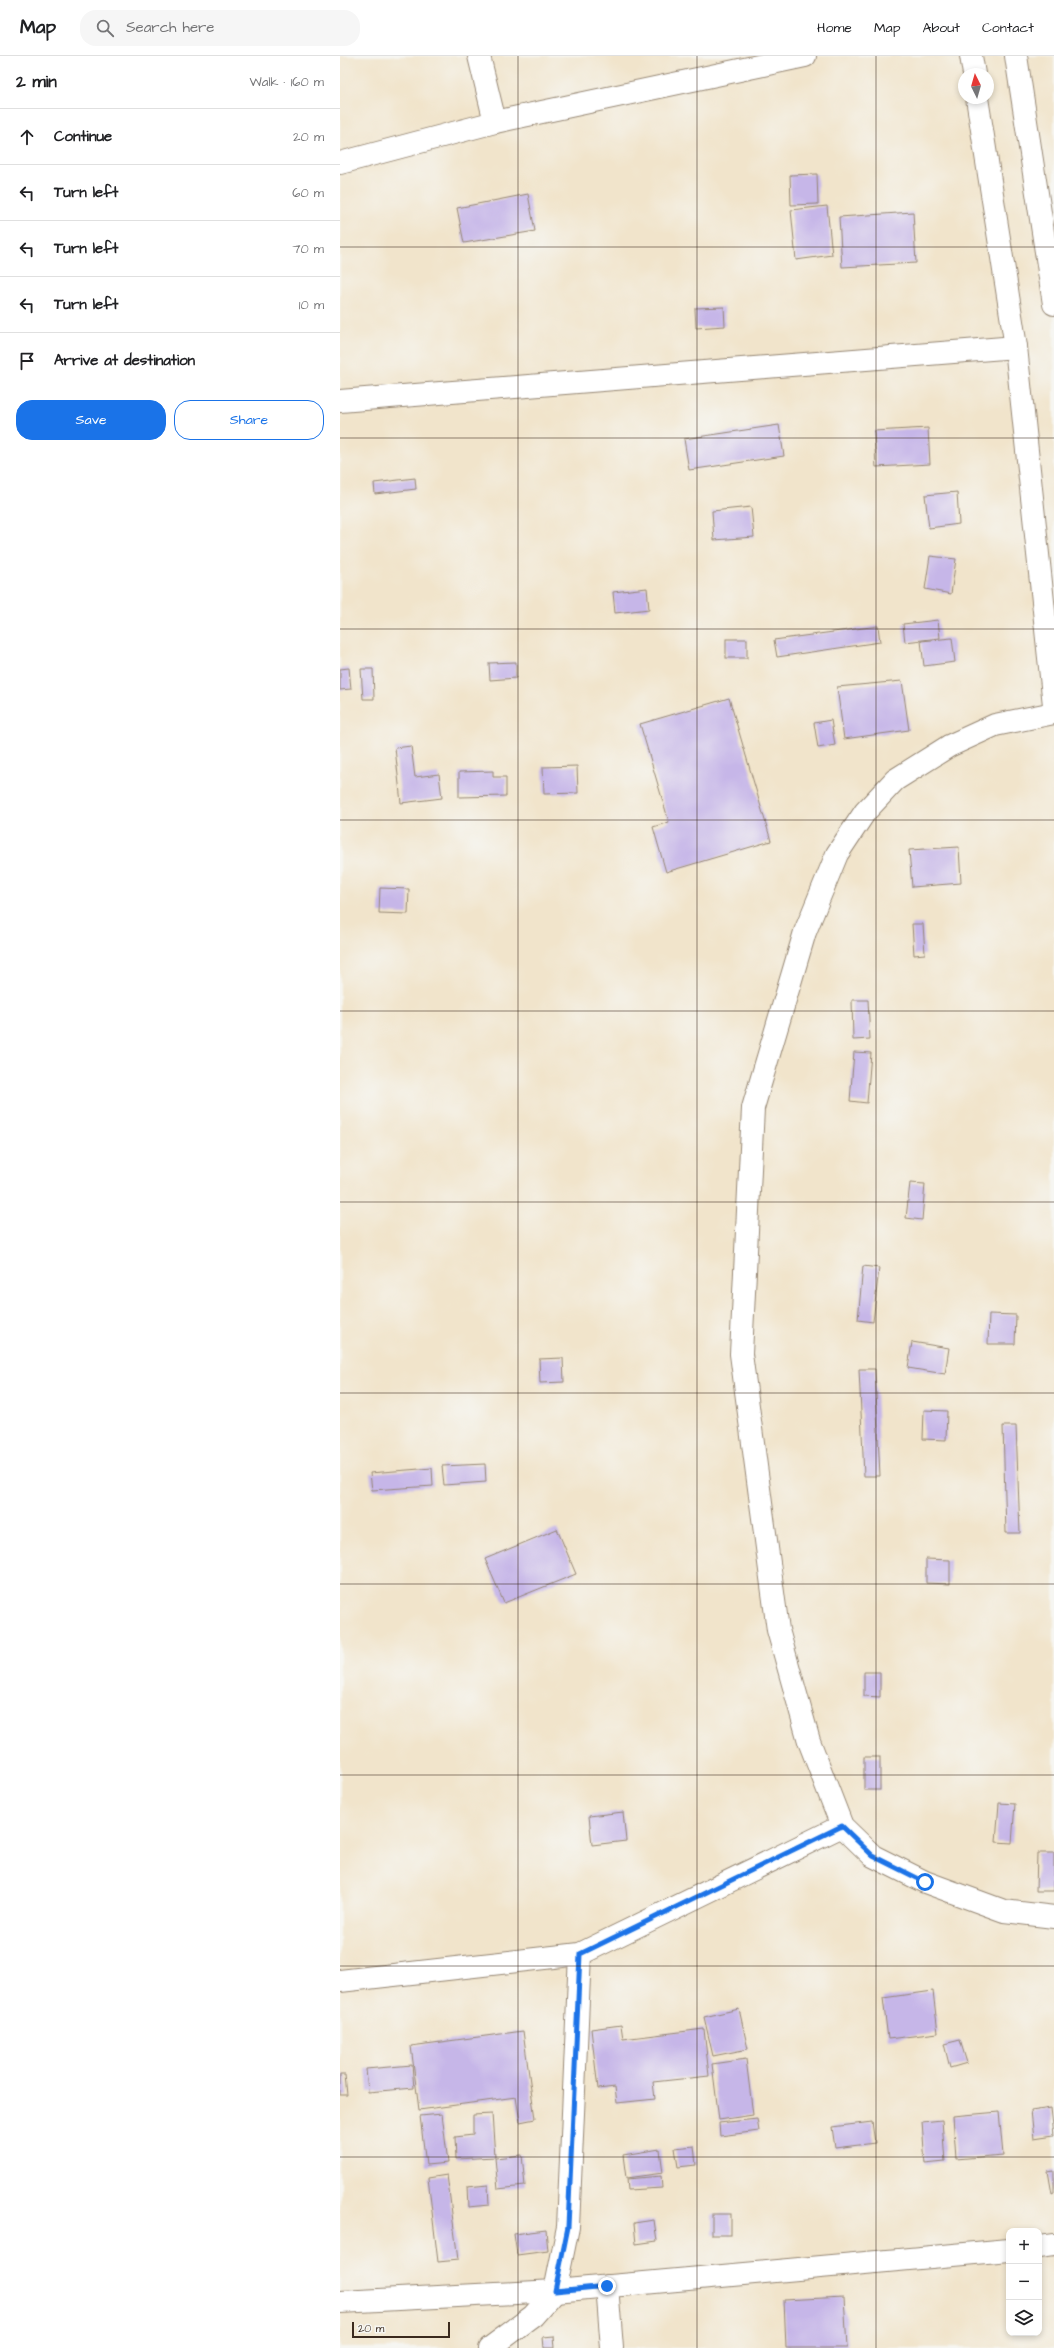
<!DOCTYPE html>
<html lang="en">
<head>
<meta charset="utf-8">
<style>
  body { margin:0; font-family:"Architects Daughter",sans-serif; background:#f6f6f6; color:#202124 }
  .controls { position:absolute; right:12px; bottom:12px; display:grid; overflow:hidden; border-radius:8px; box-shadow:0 2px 6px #0003 }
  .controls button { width:36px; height:36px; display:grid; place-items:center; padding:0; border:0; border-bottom:1px solid #e0e0e0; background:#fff; color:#202124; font:20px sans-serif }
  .compass { position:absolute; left:618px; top:12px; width:36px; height:36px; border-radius:50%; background:#fff; box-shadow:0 2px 6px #0003; rotate:355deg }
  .scale { position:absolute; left:12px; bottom:10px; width:98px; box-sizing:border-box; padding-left:4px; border:2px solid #3b2a1e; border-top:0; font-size:11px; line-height:14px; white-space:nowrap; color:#3b2a1e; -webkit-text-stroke:3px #f6f6f2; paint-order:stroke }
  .stop { position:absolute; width:12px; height:12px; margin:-9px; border:3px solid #1a73e8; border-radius:50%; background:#fff }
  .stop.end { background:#1a73e8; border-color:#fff; box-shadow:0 1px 4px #0008 }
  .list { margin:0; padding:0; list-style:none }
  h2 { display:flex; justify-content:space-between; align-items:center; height:52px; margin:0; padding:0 16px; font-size:17px }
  h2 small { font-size:13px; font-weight:400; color:#757577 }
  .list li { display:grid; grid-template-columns:26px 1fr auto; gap:12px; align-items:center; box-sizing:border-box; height:56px; padding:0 16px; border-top:1px solid #e0e0e0 }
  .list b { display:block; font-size:15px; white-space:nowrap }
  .list em { font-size:13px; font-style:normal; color:#757577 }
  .actions { display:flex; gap:8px; padding:12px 16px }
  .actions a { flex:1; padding:9px 0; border:1px solid #1a73e8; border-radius:16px; text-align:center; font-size:14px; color:#1a73e8 }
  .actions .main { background:#1a73e8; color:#fff }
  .icon { flex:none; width:22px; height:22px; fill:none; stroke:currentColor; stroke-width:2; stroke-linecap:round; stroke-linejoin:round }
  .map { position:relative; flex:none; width:714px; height:2292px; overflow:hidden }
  header { display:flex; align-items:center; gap:24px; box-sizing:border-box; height:56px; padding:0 20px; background:#fff; border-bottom:1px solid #e0e0e0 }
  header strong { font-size:19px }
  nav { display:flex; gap:22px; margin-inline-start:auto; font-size:14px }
  .search { width:280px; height:36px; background:#f6f6f6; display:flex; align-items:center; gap:10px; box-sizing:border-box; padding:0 14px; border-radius:16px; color:#757577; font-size:15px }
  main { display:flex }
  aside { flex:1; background:#fff }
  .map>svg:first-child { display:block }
</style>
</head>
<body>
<header>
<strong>Map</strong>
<div class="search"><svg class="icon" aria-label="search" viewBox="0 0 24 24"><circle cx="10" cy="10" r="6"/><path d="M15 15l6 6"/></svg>Search here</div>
<nav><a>Home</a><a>Map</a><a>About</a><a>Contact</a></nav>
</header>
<main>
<aside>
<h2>2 min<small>Walk · 160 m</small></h2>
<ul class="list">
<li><svg class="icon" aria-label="ahead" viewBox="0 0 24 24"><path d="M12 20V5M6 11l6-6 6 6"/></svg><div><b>Continue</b></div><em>20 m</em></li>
<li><svg class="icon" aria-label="left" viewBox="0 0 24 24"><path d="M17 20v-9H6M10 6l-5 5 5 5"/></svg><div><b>Turn left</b></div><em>60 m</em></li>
<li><svg class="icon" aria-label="left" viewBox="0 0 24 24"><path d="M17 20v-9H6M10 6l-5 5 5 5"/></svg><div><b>Turn left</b></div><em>70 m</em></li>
<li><svg class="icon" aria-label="left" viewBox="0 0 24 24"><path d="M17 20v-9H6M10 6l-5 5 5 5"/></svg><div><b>Turn left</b></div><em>10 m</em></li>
<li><svg class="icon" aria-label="arrive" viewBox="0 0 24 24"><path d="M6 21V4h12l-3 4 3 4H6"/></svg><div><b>Arrive at destination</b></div></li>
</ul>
<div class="actions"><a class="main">Save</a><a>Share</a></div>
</aside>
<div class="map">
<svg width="714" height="2292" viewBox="0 0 714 2292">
  <rect width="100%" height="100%" fill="#f6f6f2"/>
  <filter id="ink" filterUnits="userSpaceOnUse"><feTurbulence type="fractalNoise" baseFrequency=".025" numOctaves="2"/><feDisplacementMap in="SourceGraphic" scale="8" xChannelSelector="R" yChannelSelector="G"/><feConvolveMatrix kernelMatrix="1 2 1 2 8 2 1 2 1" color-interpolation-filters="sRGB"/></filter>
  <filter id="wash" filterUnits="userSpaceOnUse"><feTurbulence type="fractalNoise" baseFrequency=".012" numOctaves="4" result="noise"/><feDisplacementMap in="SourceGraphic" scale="16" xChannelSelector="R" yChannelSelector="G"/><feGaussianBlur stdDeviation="0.9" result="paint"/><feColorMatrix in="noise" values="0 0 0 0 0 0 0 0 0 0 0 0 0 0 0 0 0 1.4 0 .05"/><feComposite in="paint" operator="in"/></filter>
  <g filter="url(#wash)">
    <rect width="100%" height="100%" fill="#f1e4cb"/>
    <g id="blocks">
      <g fill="#c6b6e8">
        <polygon points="477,118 478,148 451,149 450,119"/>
        <polygon points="188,138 195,175 124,187 117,152"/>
        <polygon points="487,150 492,199 456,204 451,154"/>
        <polygon points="573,156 576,207 502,211 499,161"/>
        <polygon points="384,251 385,270 356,272 355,252"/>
        <polygon points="439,369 444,400 349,414 344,383"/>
        <polygon points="588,372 590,408 536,411 534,375"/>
        <polygon points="75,422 76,433 35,438 34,427"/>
        <polygon points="617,436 619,468 589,472 585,439"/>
        <polygon points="411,451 414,481 374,484 372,455"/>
        <polygon points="590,500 616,503 611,538 585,533"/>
        <polygon points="307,532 309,553 275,557 273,536"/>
        <polygon points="598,564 600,582 565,586 563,568"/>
        <polygon points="538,570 540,586 437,601 434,584"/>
        <polygon points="612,582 615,606 584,610 581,585"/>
        <rect x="386" y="583" width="21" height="19"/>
        <polygon points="176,606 176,622 150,624 149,607"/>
        <polygon points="9,612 11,633 0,634 0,613"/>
        <polygon points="21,613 33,613 34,643 23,643"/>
        <polygon points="562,625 569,674 504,683 497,631"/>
        <polygon points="389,642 431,785 326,816 313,771 329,766 300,668"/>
        <polygon points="491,664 495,689 478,692 474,667"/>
        <polygon points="71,690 75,721 99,718 102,742 61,747 55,692"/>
        <polygon points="237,710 238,737 204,738 203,711"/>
        <polygon points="153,715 153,721 166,721 166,740 119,741 119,716"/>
        <polygon points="619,791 621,827 572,831 569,794"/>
        <polygon points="40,832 69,833 68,858 39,857"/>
        <polygon points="572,868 583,868 585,898 574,899"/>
        <polygon points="512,944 528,944 530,983 513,984"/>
        <polygon points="514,996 531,997 527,1047 510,1045"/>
        <polygon points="570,1127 585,1128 582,1164 566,1162"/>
        <polygon points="523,1210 539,1212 533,1266 518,1264"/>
        <polygon points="649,1258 676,1259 675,1288 648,1288"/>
        <polygon points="572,1286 609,1292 605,1318 568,1312"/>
        <polygon points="223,1302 224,1326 200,1327 199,1303"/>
        <polygon points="519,1313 535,1313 540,1420 524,1420"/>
        <polygon points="584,1354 607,1355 606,1384 583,1383"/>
        <polygon points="663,1370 676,1370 680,1477 666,1477"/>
        <polygon points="145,1408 146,1426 104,1429 102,1410"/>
        <polygon points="92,1412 93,1430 32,1434 30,1417"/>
        <polygon points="217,1473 236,1518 164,1547 145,1503"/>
        <polygon points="586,1503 610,1504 610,1528 586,1527"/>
        <polygon points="524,1616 540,1616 540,1641 524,1640"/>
        <rect x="524" y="1701" width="16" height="33"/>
        <polygon points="659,1747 675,1748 672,1787 656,1786"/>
        <polygon points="283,1756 286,1785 252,1789 249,1760"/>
        <polygon points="697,1797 714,1797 714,1835 696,1835"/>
        <polygon points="593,1935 598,1977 548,1983 543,1942"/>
        <polygon points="399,1953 408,1993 373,2000 364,1961"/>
        <polygon points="281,1969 283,1983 364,1973 369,2020 313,2026 315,2043 277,2047 275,2031 258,2033 251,1973"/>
        <polygon points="183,1975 195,2063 180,2066 176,2041 79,2054 71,1990"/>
        <polygon points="620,1984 627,2007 610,2012 604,1988"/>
        <polygon points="406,2003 413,2059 379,2064 372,2008"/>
        <polygon points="72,2009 74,2032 28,2036 26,2013"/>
        <polygon points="0,2019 5,2019 7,2039 0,2039"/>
        <polygon points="711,2052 714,2079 694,2082 691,2055"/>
        <polygon points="659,2056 663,2099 616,2103 613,2060"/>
        <polygon points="102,2058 108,2107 86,2109 80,2060"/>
        <polygon points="152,2058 155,2101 116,2103 115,2081 133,2079 133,2059"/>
        <polygon points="417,2063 419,2075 380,2080 379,2067"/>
        <polygon points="602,2064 605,2106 585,2108 582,2066"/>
        <polygon points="532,2066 535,2087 495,2092 492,2071"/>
        <polygon points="354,2090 356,2109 338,2111 335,2092"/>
        <polygon points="320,2093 323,2117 286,2122 283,2099"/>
        <polygon points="182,2099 185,2130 158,2133 155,2102"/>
        <polygon points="714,2114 714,2137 712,2138 708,2115"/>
        <polygon points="107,2119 118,2204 98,2206 88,2122"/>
        <polygon points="321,2120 322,2132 288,2134 287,2123"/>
        <polygon points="148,2129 149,2149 128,2151 127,2131"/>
        <rect x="372" y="2158" width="19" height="21"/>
        <polygon points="314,2164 317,2185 296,2188 294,2167"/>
        <polygon points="206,2174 208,2195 177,2199 174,2178"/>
        <polygon points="504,2241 507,2292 446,2292 444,2244"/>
        <polygon points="214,2280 215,2292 204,2292 203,2281"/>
      </g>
    </g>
  </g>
  <g filter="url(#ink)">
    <use href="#blocks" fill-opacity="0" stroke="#968774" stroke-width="1"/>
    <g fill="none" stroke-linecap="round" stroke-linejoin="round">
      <g stroke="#968774" stroke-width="24">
        <g id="street">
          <polyline points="139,0 155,66"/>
          <polyline points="631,0 634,18"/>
          <polyline points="676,0 714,248"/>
          <polyline points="637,42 676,291 714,649"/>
          <polyline points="0,107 155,66 465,0"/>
          <polyline points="0,345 676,291"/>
          <polyline points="714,657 655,669 609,690 555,724 525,756 497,798 465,876 413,1052 401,1298 438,1574 469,1685 502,1770 533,1800 585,1826 664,1855 714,1861"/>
          <polyline points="0,1925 240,1898 502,1770"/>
          <polyline points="699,2191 714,2189"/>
          <polyline points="267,2230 272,2292"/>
          <polyline points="0,2246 215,2235 669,2194"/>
          <polyline points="150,2292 193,2260 215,2235 228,2171 240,1898"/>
        </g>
      </g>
      <use href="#street" stroke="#fff" stroke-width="22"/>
    </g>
  </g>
  <g fill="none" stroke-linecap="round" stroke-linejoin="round" filter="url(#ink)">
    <polyline stroke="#1a73e8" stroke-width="5" points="267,2230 215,2235 228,2171 240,1898 502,1770 533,1800 585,1826"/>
  </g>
  <path fill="none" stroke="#3b2a1e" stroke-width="1" stroke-opacity="0.55" d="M 178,0 L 178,2292M 357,0 L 357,2292M 536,0 L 536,2292M 0,191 L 714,191M 0,382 L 714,382M 0,573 L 714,573M 0,764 L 714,764M 0,955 L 714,955M 0,1146 L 714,1146M 0,1337 L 714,1337M 0,1528 L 714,1528M 0,1719 L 714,1719M 0,1910 L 714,1910M 0,2101 L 714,2101"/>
</svg>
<div class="controls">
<button>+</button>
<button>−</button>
<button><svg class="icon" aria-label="layers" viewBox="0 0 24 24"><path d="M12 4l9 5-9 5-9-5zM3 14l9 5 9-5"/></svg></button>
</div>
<svg class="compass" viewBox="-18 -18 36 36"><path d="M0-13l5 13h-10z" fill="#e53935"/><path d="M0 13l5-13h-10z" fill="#757577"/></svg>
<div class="scale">20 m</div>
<div class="stop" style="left:585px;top:1826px"></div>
<div class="stop end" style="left:267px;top:2230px"></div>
</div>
</main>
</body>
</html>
